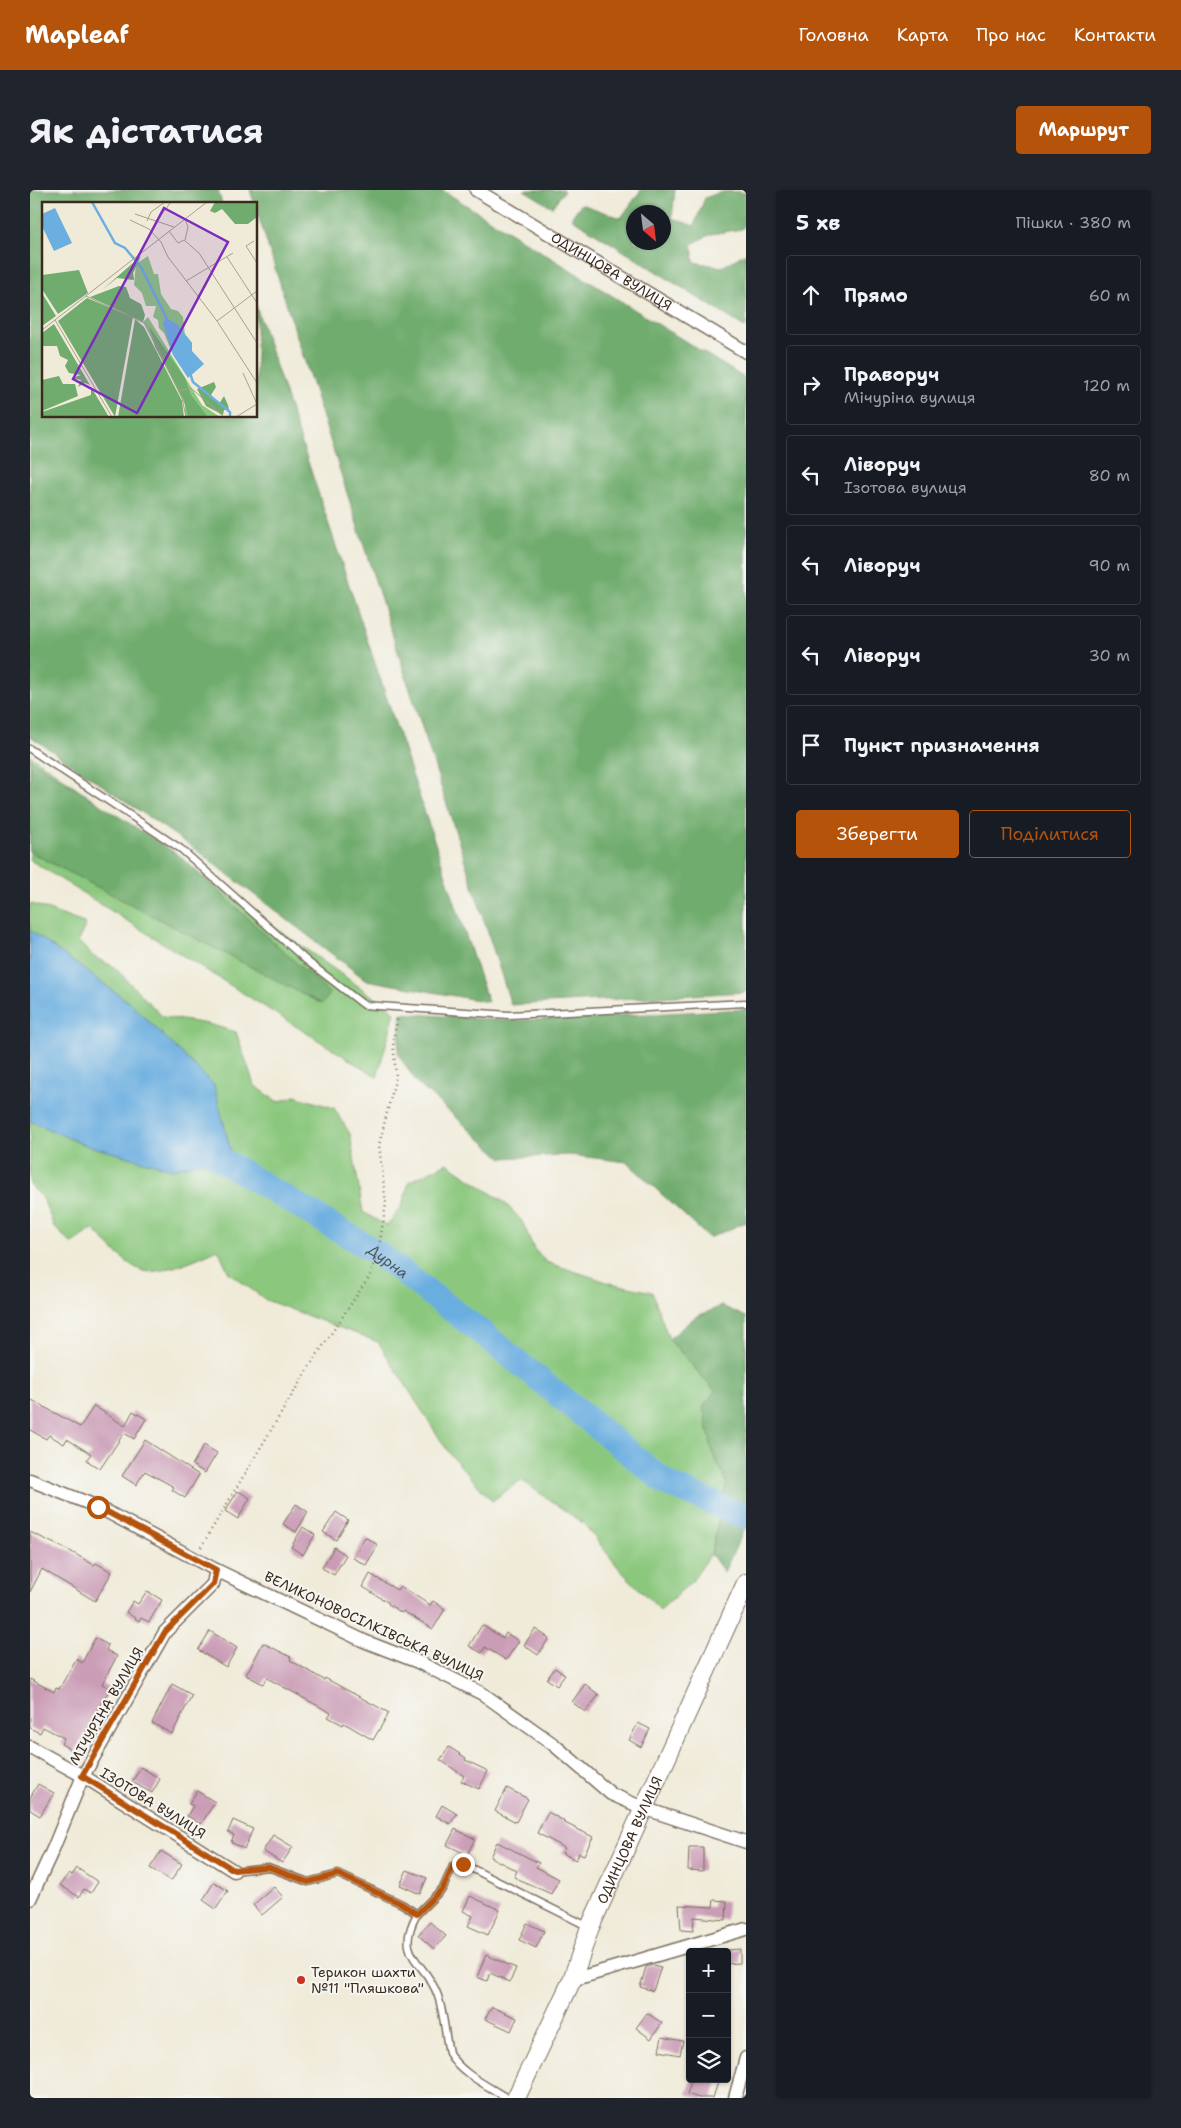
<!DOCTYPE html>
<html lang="uk">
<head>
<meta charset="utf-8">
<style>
  body { margin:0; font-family:"Shantell Sans",sans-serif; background:#20242c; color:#f1f3f6 }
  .controls { position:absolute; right:15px; bottom:15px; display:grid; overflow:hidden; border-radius:5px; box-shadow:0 1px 4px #0004 }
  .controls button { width:45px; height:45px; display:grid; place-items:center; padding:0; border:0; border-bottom:1px solid #363941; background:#171b24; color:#f1f3f6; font:25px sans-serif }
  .compass { position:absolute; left:596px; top:15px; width:45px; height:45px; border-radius:50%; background:#171b24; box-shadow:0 1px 4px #0004; rotate:152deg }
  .stop { position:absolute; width:15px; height:15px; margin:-11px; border:4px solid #b45309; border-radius:50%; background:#fff }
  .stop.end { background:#b45309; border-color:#fff; box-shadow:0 1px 5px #0008 }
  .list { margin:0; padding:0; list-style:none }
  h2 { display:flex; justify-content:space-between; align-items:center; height:65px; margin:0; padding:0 20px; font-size:21px }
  h2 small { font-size:16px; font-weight:400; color:#9ea1a6 }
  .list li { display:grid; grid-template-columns:32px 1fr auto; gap:15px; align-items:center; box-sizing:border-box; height:80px; margin:0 10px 10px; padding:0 10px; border:1px solid #363941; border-radius:5px }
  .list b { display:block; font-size:19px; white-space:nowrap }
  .list p { margin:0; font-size:16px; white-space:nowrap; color:#9ea1a6 }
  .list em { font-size:16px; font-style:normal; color:#9ea1a6 }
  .actions { display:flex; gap:10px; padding:15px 20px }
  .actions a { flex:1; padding:11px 0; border:1px solid #b45309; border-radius:5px; text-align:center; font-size:18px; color:#b45309 }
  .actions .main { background:#b45309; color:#fff }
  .icon { flex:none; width:28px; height:28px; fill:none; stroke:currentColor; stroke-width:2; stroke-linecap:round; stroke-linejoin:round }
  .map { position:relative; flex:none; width:716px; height:1908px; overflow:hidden; border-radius:5px }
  header { display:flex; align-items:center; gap:30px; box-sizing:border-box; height:70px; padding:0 25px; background:#b45309; color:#fff }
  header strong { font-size:24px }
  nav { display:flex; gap:28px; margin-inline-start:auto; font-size:18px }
  .intro { display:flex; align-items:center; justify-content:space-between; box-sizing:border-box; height:120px; padding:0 30px }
  h1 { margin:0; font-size:35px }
  .button { padding:12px 22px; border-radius:5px; background:#b45309; color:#fff; font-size:18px; font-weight:700 }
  main { display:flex; gap:30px; padding:0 30px }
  aside { flex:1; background:#171b24; border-radius:5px; box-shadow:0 1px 4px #0004 }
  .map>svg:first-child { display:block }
</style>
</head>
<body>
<header>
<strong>Mapleaf</strong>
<nav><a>Головна</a><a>Карта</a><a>Про нас</a><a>Контакти</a></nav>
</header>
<div class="intro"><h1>Як дістатися</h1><a class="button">Маршрут</a></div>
<main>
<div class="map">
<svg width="716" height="1908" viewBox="0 0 716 1908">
  <rect width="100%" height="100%" fill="#f6f6f2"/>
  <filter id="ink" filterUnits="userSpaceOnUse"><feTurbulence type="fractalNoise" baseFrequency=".02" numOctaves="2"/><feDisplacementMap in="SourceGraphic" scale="10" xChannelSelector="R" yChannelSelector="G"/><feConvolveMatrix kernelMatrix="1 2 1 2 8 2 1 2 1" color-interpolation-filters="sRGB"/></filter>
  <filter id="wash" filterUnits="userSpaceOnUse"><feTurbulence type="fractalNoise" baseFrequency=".0096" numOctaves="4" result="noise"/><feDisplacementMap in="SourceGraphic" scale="20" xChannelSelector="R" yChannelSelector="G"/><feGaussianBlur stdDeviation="1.12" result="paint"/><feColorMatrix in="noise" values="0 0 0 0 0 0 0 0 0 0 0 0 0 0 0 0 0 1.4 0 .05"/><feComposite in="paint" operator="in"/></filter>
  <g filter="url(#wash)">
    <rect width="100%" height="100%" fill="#f0ebd9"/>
    <g fill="#8bc87e" stroke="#63794e">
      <polygon points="0,565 365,822 347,887 0,670"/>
      <path d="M 0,713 L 56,734 L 48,751 L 64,767 L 84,777 L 133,827 L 178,834 L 206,842 L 224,895 L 248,912 L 265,906 L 304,918 L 320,944 L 333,1022 L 357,1036 L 372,1015 L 379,992 L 417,973 L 474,1012 L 492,1031 L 504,1059 L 516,1072 L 580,1093 L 622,1102 L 639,1149 L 685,1201 L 683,1264 L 697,1292 L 681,1364 L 662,1391 L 630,1420 L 592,1382 L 554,1334 L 491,1290 L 462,1311 L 419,1263 L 348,1152 L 236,1110 L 199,1083 L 188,1059 C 173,1066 126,1088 110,1080 C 92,1071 77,1053 63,1039 L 42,1054 L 24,1037 L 13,1008 L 0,995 Z"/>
    </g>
    <g fill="#70ac6d" stroke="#566b46" fill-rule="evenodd">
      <polygon points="0,0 188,0 192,14 14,14 14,226 226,226 226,116 458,812 336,790 158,654 0,546"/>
      <polygon points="220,0 412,0 716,189 716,802 481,815"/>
      <polygon points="494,0 533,0 534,1 522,17"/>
      <path d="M 611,0 L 645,0 L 642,28 L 664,36 L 675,8 C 690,1 699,0 716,3 L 716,32 L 712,39 L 681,44 L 662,54 L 664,72 L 692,77 L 716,63 L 716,138 L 541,28 L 551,14 L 591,28 ZM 604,22 L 634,22 L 634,52 L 604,52 Z"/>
      <polygon points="0,569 150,666 300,804 292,814 0,662"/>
      <polygon points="716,819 716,1032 679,1048 597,972 540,965 472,968 387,893 368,864 371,823 480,831"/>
      <polygon points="692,1116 716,1127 716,1335 694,1382 681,1364 697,1292 683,1264 673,1217 685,1201 639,1149 665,1127"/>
    </g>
    <polygon fill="#6baee0" stroke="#536c7f" points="0,740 100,813 184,895 202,966 142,979 52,954 0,931"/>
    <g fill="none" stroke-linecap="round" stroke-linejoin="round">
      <path stroke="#6baee0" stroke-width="25" id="s1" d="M 165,947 L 195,972 L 346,1062 L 456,1146 L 636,1293 L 716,1327"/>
    </g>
    <g id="blocks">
      <g fill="#ca9cb6">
        <polygon points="0,1209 50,1237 64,1216 95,1236 103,1221 116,1229 104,1249 94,1243 70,1279 56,1270 61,1264 37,1249 34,1254 19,1245 16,1249 0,1240"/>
        <polygon points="115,1250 169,1285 155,1308 142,1300 144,1297 115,1281 106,1295 92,1286"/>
        <polygon points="174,1255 187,1263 175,1283 162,1275"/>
        <polygon points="208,1301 220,1308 208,1329 195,1321"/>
        <polygon points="266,1314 278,1322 266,1342 253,1334"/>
        <polygon points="306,1322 318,1330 306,1350 293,1342"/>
        <polygon points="273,1337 285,1345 273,1365 261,1357"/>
        <polygon points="0,1342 40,1361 64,1375 66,1373 82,1382 65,1411 12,1379 0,1402"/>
        <polygon points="335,1347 348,1355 336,1375 323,1368"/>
        <polygon points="304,1357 316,1365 304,1385 292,1378"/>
        <polygon points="340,1384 367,1400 370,1396 400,1415 403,1411 415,1419 403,1439 373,1421 372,1423 358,1414 359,1413 333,1397"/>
        <polygon points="117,1401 132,1410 119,1432 111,1428 109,1431 96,1422 103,1411 108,1414"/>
        <polygon points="452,1435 473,1448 476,1443 489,1451 476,1470 455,1457 452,1463 439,1456"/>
        <polygon points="505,1439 519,1448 508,1465 494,1455"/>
        <polygon points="180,1441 207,1458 196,1477 168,1460"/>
        <polygon points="65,1448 78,1455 76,1460 87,1466 72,1494 81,1499 72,1511 45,1562 31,1554 34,1548 13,1537 10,1543 0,1538 0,1489 24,1502 26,1498 29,1499 46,1469 52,1473"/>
        <polygon points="233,1453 261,1467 260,1470 294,1490 295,1488 359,1523 343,1550 314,1533 313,1535 298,1527 301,1523 237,1488 233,1494 216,1485"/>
        <polygon points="525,1478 535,1485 527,1496 517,1489"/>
        <polygon points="142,1494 162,1505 142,1544 122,1533"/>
        <polygon points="555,1494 569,1505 555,1522 542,1512"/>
        <polygon points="608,1533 620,1539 611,1557 599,1550"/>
        <polygon points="419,1557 436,1568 435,1570 458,1581 449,1599 431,1591 434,1586 410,1570"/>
        <polygon points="111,1577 130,1589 122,1603 102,1592"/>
        <polygon points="8,1594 24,1603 10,1626 0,1620 0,1608"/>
        <polygon points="477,1598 498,1609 486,1632 465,1621"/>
        <polygon points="167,1601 185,1612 171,1634 157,1626 163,1616 159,1614"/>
        <polygon points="412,1615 427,1624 420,1634 406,1626"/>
        <polygon points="518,1622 534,1631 533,1632 563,1647 554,1665 549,1663 546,1670 532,1663 535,1658 507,1643"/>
        <polygon points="203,1630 223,1639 214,1659 201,1652 204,1645 198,1642"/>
        <polygon points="425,1639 445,1649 437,1665 417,1655"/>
        <polygon points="243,1645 263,1657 252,1673 233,1661"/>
        <polygon points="467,1652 509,1673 506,1677 529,1689 521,1704 484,1687 487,1681 460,1667"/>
        <polygon points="659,1657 673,1657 673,1681 658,1680"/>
        <polygon points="131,1661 152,1674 141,1691 120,1678"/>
        <polygon points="47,1678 68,1692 61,1703 54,1699 49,1707 30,1695 39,1683 42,1685"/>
        <polygon points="377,1680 397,1688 390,1704 370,1695"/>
        <polygon points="184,1692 198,1701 186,1719 173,1710"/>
        <polygon points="244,1697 253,1707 232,1725 223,1715"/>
        <polygon points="440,1706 470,1720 458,1745 438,1736 443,1726 433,1721"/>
        <polygon points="684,1710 697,1711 696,1730 664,1727 663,1741 651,1740 649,1715 683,1717"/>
        <polygon points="400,1732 416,1746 404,1759 388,1745"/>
        <polygon points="497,1733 514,1741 506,1758 489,1750"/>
        <polygon points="710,1759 710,1773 697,1774 697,1760"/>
        <polygon points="456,1765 486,1778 480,1792 460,1783 457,1791 447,1787"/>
        <polygon points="623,1775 631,1777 623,1801 610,1797 616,1777"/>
        <polygon points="462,1817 487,1828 481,1841 455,1829"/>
        <polygon points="617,1823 632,1833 621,1849 606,1838"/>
        <polygon points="632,1847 653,1851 650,1865 629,1861"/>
        <polygon points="662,1889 689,1889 683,1908 669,1908 657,1904"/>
      </g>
    </g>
  </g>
  <g filter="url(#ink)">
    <use href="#blocks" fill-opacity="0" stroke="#7a6e5f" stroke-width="1"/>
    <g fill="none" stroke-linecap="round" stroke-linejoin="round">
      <g stroke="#7a6e5f" stroke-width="9">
        <g id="service">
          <polyline points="0,559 151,659 277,771 334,815 479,825 716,813"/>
          <polyline points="204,1681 238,1677 278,1692 308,1684 372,1714 387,1724 413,1698 423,1676 433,1674 559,1737"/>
          <path d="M 387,1724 C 363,1768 396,1770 408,1806 C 414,1824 415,1844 419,1863 C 430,1883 458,1896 477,1908"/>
        </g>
      </g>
      <g stroke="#7a6e5f" stroke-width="15">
        <g id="minor">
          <path id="s2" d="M 446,0 L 716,162"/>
          <polyline points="0,1290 68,1317 186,1380 334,1451 388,1472 453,1504 523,1554 581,1604 613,1618 716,1652"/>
          <polyline points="0,1557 53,1586 204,1681"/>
          <polyline points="0,1709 23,1659 53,1586 135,1442 183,1394 186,1380"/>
          <polyline points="542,1790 716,1739"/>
          <polyline points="705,1908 716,1868"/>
        </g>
      </g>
      <g stroke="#7a6e5f" stroke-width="20">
        <g id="secondary">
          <path id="s3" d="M 486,1908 L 542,1790 L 560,1737 L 716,1393"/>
        </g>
      </g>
      <polyline stroke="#7a6e5f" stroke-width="2.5" stroke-dasharray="1 4" stroke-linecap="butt" points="171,1357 277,1180 341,1084 350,1051 356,1014 349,955 366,886 363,851 368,826"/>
      <use href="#service" stroke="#fff" stroke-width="6"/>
      <use href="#minor" stroke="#fff" stroke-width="12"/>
      <use href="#secondary" stroke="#fff" stroke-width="18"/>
    </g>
  </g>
  <g fill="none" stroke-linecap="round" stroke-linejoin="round" filter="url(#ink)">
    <polyline stroke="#b45309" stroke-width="6" points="68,1317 186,1380 183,1394 135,1442 52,1586 204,1680 238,1677 278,1692 308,1684 372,1714 387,1724 413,1698 423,1676 433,1674"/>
  </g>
  <circle fill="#c8321e" stroke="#f6f6f2" stroke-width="2" cx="271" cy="1790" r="5"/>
  <g text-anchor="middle" stroke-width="4" stroke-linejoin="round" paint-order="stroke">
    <g font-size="14" fill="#3b2a1e" stroke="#f6f6f2">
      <text dy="5" stroke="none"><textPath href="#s2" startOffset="158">ОДИНЦОВА ВУЛИЦЯ</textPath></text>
      <text transform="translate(344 1436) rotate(25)" y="5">ВЕЛИКОНОВОСІЛКІВСЬКА ВУЛИЦЯ</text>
      <text transform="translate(76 1516) rotate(-60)" y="5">МІЧУРІНА ВУЛИЦЯ</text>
      <text transform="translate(123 1613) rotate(32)" y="5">ІЗОТОВА ВУЛИЦЯ</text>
      <text dy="5" stroke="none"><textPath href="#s3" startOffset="282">ОДИНЦОВА ВУЛИЦЯ</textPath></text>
    </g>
    <g font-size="14" fill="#3b2a1e" stroke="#f6f6f2" text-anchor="start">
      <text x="281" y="1787">Терикон шахти<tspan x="281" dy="16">№11 "Пляшкова"</tspan></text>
    </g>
    <g font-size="15" font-style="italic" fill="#4c5862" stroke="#f6f6f2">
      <text dy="5" stroke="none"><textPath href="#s1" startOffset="230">Дурна</textPath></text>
    </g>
  </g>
  <g transform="translate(12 12)">
    <rect width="215" height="215" fill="#f0ebd9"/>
    <path d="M 106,54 L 112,72 L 116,72 L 119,92 L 129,107 L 136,109 L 141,115 L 143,133 L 150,141 L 130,145 L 131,153 L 122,131 L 117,126 L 116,118 L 111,115 L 114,104 L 104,104 L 100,91 L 92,83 L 94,62 ZM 106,115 L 160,203 L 178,215 L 143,215 L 143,203 L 101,120 Z" fill="#8bc87e"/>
    <path d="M 173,0 L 215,0 L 215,15 L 206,22 L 193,22 L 180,7 L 173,11 L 168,9 ZM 99,54 L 91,71 L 92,78 L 75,76 L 60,88 ZM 37,68 L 46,91 L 16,112 L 0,87 L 0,73 ZM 77,84 L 84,85 L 88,96 L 99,102 L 103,113 L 101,120 L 48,95 ZM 0,91 L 14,114 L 0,124 ZM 45,96 L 91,115 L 73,215 L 16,119 ZM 93,117 L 102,125 L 140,199 L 142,215 L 76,215 ZM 12,122 L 48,183 L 43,181 L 36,185 L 39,178 L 30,176 L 39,173 L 27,171 L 23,164 L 26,158 L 18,154 L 15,144 L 0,144 L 0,131 ZM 107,124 L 143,176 L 149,193 L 166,215 L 146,215 L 142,198 L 113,145 ZM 17,174 L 21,182 L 33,182 L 36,194 L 0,209 L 0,178 ZM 172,180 L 174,185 L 169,193 L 177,202 L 182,194 L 186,203 L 187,208 L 182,208 L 181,213 L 164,204 L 155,187 ZM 49,185 L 67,215 L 0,215 L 0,210 L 49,193 Z" fill="#70ac6d"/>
    <path d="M 13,6 L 30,41 L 12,49 L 0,24 L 0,12 ZM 123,115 L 136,123 L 150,141 L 150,149 L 162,162 L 146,176 L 131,153 L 121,122 Z" fill="#6baee0"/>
    <path fill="none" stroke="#6baee0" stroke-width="2.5" d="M 50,0 L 73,41 L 83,46 L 99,65 L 126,119M 148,171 L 151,180 L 188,210 L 188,215"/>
    <path fill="none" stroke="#a89e8e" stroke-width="1" d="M 93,12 L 132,25M 88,18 L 107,27 L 119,40 L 126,55 L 175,119 L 215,181M 105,19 L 109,10 L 123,0M 113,21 L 129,0M 127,29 L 136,41 L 142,38 L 157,51 L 215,141M 143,38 L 146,25 L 143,17M 212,39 L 204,44 L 215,61M 185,55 L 215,101M 144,79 L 191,51M 44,94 L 104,122 L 140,196 L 144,215M 13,118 L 70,215M 175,119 L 215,89M 0,128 L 165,0M 201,171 L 215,202M 136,189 L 149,186 L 182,215M 194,215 L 215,202"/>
    <path fill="#7b2cbf" fill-opacity="0.15" stroke="#7b2cbf" stroke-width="2.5" d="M 122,6 L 186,40 L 95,211 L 31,177 Z"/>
    <rect width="215" height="215" fill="none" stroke="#3b2a1e" stroke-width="2.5"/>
  </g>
</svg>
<div class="controls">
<button>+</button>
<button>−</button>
<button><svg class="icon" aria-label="layers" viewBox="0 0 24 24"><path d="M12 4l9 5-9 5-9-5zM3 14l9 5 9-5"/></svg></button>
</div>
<svg class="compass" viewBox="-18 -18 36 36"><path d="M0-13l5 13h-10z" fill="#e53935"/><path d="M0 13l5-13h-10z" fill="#9ea1a6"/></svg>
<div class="stop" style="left:68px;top:1317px"></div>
<div class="stop end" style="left:433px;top:1674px"></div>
</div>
<aside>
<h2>5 хв<small>Пішки · 380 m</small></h2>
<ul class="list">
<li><svg class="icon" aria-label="ahead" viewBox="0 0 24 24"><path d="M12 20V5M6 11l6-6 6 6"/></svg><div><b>Прямо</b></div><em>60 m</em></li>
<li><svg class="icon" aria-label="right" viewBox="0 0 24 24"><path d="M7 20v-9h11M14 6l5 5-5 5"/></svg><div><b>Праворуч</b><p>Мічуріна вулиця</p></div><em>120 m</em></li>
<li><svg class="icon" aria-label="left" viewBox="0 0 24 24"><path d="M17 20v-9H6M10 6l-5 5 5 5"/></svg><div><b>Ліворуч</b><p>Ізотова вулиця</p></div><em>80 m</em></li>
<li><svg class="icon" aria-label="left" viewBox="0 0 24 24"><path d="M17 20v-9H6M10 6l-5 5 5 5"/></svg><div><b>Ліворуч</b></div><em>90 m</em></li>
<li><svg class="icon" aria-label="left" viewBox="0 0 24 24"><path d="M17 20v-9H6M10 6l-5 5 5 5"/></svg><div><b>Ліворуч</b></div><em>30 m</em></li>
<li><svg class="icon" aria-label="arrive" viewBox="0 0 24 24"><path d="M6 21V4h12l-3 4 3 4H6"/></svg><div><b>Пункт призначення</b></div></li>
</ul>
<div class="actions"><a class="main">Зберегти</a><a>Поділитися</a></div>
</aside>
</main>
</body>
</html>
